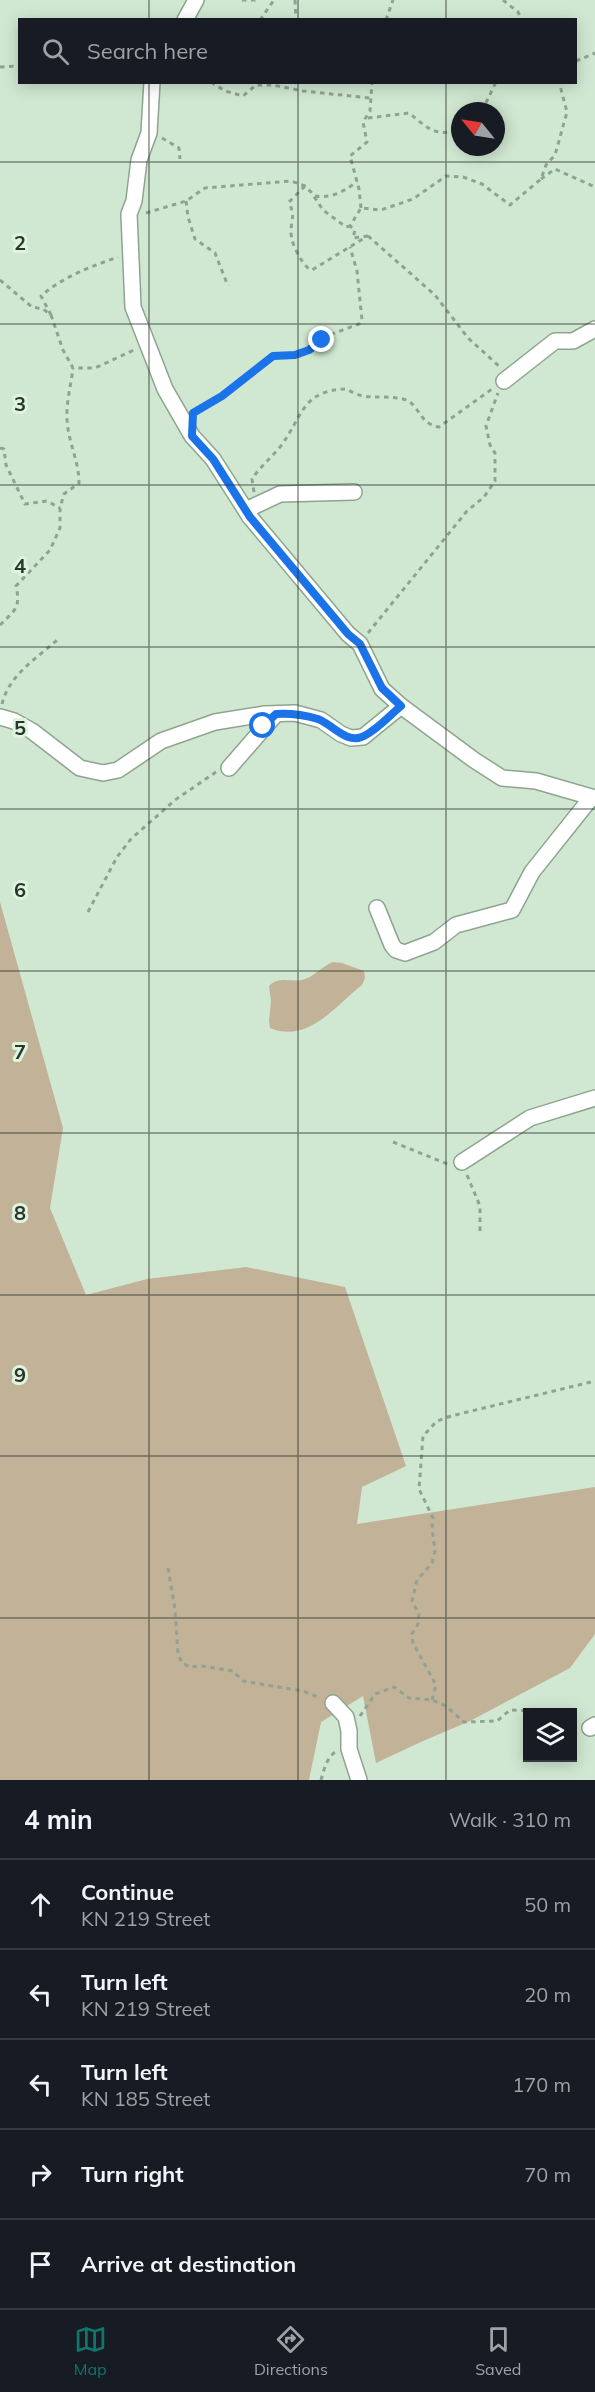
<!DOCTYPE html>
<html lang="en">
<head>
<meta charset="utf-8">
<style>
  body { margin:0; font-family:Mulish,sans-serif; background:#20242c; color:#f1f3f6 }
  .controls { position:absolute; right:18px; bottom:18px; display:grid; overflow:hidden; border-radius:0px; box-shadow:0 3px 15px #0003 }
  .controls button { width:54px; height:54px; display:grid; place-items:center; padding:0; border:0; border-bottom:2px solid #363941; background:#171b24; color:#f1f3f6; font:30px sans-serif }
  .compass { position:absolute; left:451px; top:102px; width:54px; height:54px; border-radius:50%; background:#171b24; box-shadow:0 3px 15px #0003; rotate:300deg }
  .stop { position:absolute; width:18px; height:18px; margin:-14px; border:4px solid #1a73e8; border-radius:50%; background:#fff }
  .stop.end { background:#1a73e8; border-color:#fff; box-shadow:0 2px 6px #0008 }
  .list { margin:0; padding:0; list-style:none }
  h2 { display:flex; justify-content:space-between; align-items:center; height:78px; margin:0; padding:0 24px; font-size:26px }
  h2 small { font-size:20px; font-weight:400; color:#9ea1a6 }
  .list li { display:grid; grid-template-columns:39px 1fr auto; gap:18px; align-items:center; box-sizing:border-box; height:90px; padding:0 24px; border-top:2px solid #363941 }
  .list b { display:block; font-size:22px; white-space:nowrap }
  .list p { margin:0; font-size:20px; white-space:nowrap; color:#9ea1a6 }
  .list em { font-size:20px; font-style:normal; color:#9ea1a6 }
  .icon { flex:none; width:33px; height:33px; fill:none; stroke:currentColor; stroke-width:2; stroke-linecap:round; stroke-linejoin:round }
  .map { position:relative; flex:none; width:595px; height:1780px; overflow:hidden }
  .search { position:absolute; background:#171b24; box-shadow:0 3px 15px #0003; left:18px; right:18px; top:18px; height:66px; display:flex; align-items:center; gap:15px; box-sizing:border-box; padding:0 21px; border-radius:0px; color:#9ea1a6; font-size:22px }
  .sheet { height:528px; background:#171b24 }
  nav { display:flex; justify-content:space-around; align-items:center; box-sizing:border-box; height:84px; border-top:2px solid #363941; background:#171b24; font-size:16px; color:#9ea1a6 }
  nav a { display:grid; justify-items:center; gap:3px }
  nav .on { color:#0f766e }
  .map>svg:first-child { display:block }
</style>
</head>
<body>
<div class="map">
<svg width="595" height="1780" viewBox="0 0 595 1780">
  <rect width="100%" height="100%" fill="#d0e8d2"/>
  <g fill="#c2b298">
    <polygon points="0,902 63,1128 50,1208 86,1295 147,1279 246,1267 345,1287 406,1466 362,1487 357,1524 595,1487 595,1634 570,1668 470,1721 423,1741 376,1763 363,1696 321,1722 309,1780 0,1780"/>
    <path d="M 333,962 L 342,963 L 364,971 L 365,978 L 362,985 C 335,1006 308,1044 270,1028 L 269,1021 L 271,1001 L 269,986 C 278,976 290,982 302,980 C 313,978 322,966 333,962 Z"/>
  </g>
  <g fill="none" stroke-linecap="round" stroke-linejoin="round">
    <g stroke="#8ea490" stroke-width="18">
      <g id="minor">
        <polyline points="185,20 196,0"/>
        <polyline points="152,82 149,133 139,160 134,201 129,214 133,307 165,389 192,436 213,459 250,517 348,634 360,644 382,689 401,706 474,760 502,778 536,781 595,798"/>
        <polyline points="504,381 555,341 573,341 595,329"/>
        <polyline points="250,517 246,510 280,494 354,492"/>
        <polyline points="0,717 14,721 32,731 80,768 103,773 118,770 161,741 215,722 265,714 295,713 321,720 341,734 351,738 363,737 401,706"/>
        <polyline points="229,768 276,714"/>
        <polyline points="377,908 392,945 396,950 405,953 434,942 456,925 512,910 532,872 591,798"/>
        <polyline points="462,1162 530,1118 595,1098"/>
        <polyline points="333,1703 346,1717 349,1731 349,1749 359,1780"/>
        <polyline points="590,1728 595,1725"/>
      </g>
    </g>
    <g stroke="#90a291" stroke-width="3" stroke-dasharray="4.5 4.5" stroke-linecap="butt">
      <polyline points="242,0 256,0"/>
      <polyline points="295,0 296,20"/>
      <polyline points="503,0 518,12 522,20"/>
      <polyline points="260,20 274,0"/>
      <polyline points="386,20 393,0"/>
      <polyline points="576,61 595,53"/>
      <polyline points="0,67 20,66"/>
      <polyline points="211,82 225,91 243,96 256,85 273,85 303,91 370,98"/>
      <polyline points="482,111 496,82"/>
      <path d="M 368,118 L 409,113 C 428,128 434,137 460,130"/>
      <polyline points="162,138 179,148 180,159"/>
      <polyline points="541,179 555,169 595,187"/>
      <path d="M 305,186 L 289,202 C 295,218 292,214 291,230 C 290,242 300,261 309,269 L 312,270 L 366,237"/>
      <path d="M 315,196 C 330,199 346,191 357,181"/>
      <polyline points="186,201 188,217 195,239 215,253 228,286"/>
      <polyline points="361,208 359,189 350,156 367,142 363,122 370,111 372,82"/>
      <polyline points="146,213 186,201 205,188 291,181 305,186 311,192 323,210 346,227 350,226"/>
      <polyline points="368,236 435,295 468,338 500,367"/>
      <polyline points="368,236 353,238 355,230 350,226 361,208 381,210 413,199 446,176 463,177 482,184 510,205 541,179 546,165 555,155 567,112 559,82"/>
      <polyline points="0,280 32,307 43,309 51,315 63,350 73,368 95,368 134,350"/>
      <path d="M 51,315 L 41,296 C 64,276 90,267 118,257"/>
      <polyline points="193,413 222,396 273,356 295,355 309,350 332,334 359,324 362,320 357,271 350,247"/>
      <polyline points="0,448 4,449 6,465 25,504 47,501 60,508"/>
      <path d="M 254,492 L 252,479 C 260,467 271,458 280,447 C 303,417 301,390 347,389 C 365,402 383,394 403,399 C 420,403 418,424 439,427 L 492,389"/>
      <path d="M 0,625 C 15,610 21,608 16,586 L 50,550 L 60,528 L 60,508 L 64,494 L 79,483 C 79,461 68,442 67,419 C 66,403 71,385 73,368"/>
      <polyline points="368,633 467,511 484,497 495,481 495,453 490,445 486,426 498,393"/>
      <path d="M 2,704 C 9,675 36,659 57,640"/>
      <polyline points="88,912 117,857 131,839 175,800 216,772"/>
      <polyline points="393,1142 450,1165"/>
      <polyline points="467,1175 480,1206 480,1232"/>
      <polyline points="168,1568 175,1609 178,1654 182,1663 190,1667 201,1666 233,1671 243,1681 303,1691 320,1698"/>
      <polyline points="432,1700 436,1685 413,1643 412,1634 418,1624 419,1614 412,1601 417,1580 432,1563 435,1551 432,1528 433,1518 419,1489 423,1436 437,1421 451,1416 595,1381"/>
      <polyline points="360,1716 375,1694 394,1687 409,1698 432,1700 446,1706 464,1722 497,1721 510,1710 546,1712"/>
      <path d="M 321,1780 C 324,1770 327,1756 337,1751"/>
    </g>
    <use href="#minor" stroke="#fff" stroke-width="15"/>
  </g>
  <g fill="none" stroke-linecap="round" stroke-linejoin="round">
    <path stroke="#1a73e8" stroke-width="8" d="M 263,726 L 276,714 C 291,713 304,715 318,719 C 332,724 347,745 364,736 C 378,729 389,716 401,706 L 382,688 L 360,644 L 348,634 L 250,517 L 213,459 L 192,436 L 193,413 L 222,396 L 273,356 L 295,355 L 309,350 L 322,340"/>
  </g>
  <path fill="none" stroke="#2c352c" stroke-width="1.5" stroke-opacity="0.55" d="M 149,0 L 149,20M 298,0 L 298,20M 446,0 L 446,20M 149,82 L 149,1780M 298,82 L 298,1780M 446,82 L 446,1780M 0,162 L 595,162M 0,324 L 595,324M 0,485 L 595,485M 0,647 L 595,647M 0,809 L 595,809M 0,971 L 595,971M 0,1133 L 595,1133M 0,1295 L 595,1295M 0,1456 L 595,1456M 0,1618 L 595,1618"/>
  <g font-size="20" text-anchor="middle" font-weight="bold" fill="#2c352c" stroke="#ddf5df" stroke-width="6" stroke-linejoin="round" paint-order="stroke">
    <text x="20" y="250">2</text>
    <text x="20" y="411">3</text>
    <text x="20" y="573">4</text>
    <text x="20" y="735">5</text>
    <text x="20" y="897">6</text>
    <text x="20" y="1059">7</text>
    <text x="20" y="1220">8</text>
    <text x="20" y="1382">9</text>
  </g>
</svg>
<div class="controls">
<button><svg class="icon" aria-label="layers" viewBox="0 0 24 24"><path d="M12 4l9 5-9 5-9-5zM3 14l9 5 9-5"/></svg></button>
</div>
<svg class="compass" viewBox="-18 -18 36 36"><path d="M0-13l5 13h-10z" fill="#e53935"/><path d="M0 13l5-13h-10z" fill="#9ea1a6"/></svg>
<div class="stop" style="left:263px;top:726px"></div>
<div class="stop end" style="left:322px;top:340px"></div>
<div class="search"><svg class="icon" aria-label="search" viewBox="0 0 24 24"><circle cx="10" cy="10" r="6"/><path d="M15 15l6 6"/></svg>Search here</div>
</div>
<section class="sheet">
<h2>4 min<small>Walk · 310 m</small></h2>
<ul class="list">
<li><svg class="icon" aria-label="ahead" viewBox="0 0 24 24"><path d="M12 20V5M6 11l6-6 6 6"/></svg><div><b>Continue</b><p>KN 219 Street</p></div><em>50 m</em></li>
<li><svg class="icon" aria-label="left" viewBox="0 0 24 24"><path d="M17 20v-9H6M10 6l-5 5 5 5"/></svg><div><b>Turn left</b><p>KN 219 Street</p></div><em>20 m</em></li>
<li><svg class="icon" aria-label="left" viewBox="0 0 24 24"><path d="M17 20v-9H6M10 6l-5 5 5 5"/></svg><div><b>Turn left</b><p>KN 185 Street</p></div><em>170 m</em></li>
<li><svg class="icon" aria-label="right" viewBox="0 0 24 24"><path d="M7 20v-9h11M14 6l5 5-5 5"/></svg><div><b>Turn right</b></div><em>70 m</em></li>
<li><svg class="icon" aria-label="arrive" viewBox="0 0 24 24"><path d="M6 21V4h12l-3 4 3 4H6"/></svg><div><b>Arrive at destination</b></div></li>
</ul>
</section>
<nav>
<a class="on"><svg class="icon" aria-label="map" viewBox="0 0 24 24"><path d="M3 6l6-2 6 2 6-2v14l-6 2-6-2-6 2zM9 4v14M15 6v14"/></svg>Map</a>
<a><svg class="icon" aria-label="directions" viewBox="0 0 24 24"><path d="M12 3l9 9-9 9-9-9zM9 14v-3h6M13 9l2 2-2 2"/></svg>Directions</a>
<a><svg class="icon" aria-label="saved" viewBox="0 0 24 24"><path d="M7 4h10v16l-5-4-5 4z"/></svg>Saved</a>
</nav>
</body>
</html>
